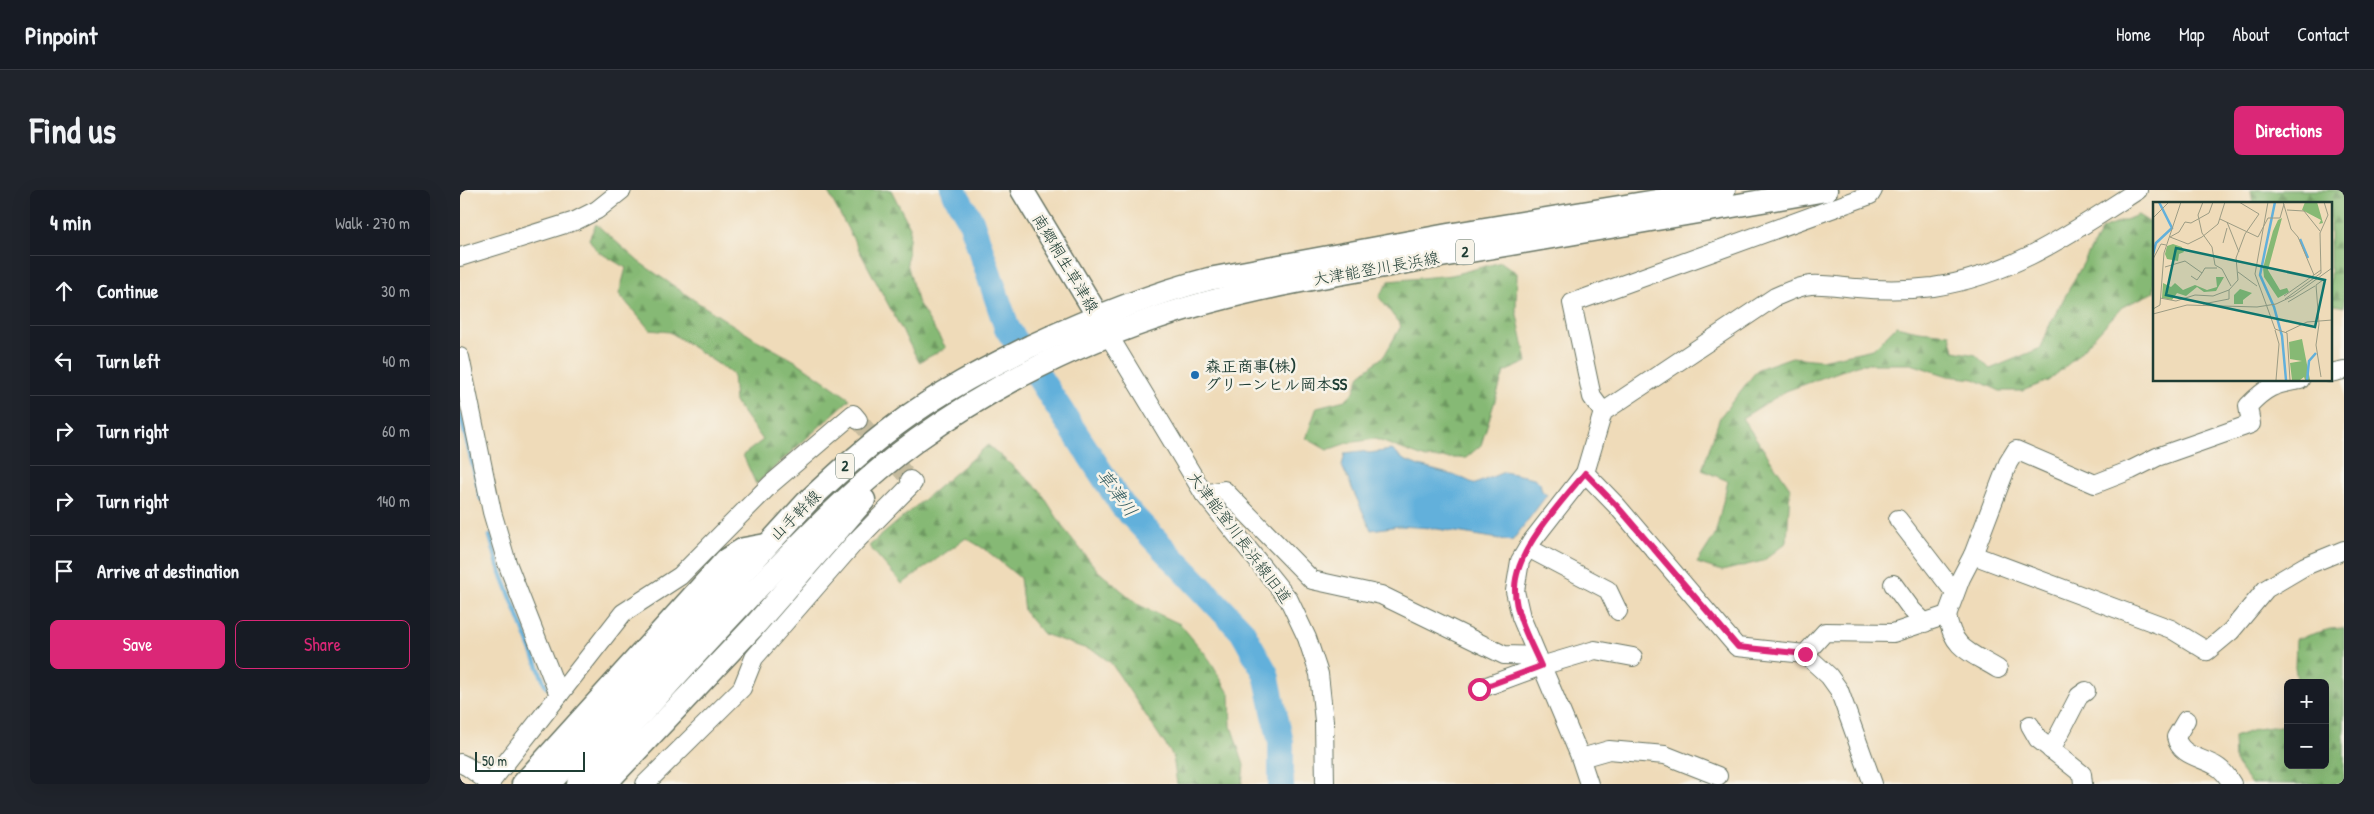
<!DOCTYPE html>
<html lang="en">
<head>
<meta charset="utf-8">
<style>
  body { margin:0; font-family:"Patrick Hand","Klee One",sans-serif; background:#20242c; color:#f1f3f6 }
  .controls { position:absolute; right:15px; bottom:15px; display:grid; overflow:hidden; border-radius:8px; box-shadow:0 5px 20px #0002 }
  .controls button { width:45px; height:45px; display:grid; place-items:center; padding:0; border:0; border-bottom:1px solid #363941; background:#171b24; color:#f1f3f6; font:25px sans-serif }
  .scale { position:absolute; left:15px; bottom:12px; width:110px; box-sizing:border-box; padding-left:5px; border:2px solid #1f3d34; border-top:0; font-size:14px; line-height:18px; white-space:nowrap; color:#1f3d34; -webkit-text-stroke:4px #f7f3e8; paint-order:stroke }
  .stop { position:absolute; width:15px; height:15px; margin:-11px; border:4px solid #db2777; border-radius:50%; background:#fff }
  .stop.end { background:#db2777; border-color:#fff; box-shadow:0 1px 5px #0008 }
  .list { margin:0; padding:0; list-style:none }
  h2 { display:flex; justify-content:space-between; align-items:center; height:65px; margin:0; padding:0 20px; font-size:21px }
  h2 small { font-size:16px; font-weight:400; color:#9ea1a6 }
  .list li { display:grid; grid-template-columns:32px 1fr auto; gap:15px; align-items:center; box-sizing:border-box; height:70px; padding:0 20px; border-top:1px solid #363941 }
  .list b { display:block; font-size:19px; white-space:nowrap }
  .list em { font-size:16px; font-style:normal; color:#9ea1a6 }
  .actions { display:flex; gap:10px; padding:15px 20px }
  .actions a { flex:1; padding:11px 0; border:1px solid #db2777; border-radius:8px; text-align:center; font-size:18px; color:#db2777 }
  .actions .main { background:#db2777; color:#fff }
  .icon { flex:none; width:28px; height:28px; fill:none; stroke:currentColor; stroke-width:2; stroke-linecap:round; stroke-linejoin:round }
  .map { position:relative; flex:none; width:1884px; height:594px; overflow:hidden; border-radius:8px }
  header { display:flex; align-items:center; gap:30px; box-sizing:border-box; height:70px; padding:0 25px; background:#171b24; border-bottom:1px solid #363941 }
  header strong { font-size:24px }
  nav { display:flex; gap:28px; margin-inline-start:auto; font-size:18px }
  .intro { display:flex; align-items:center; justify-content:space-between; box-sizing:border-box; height:120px; padding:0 30px }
  h1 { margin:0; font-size:35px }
  .button { padding:12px 22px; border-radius:8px; background:#db2777; color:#fff; font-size:18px; font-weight:700 }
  main { display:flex; gap:30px; padding:0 30px }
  aside { flex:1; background:#171b24; border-radius:8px; box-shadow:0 5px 20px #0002 }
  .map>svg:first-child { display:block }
</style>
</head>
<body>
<header>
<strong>Pinpoint</strong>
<nav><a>Home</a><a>Map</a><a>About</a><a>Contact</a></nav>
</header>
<div class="intro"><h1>Find us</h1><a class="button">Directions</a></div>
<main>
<aside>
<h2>4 min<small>Walk · 270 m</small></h2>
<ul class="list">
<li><svg class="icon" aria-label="ahead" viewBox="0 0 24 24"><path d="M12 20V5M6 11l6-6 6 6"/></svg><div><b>Continue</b></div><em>30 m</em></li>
<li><svg class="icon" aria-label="left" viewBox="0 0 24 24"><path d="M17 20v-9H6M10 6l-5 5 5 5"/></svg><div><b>Turn left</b></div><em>40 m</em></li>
<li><svg class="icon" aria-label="right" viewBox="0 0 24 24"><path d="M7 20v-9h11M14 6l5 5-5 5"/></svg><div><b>Turn right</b></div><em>60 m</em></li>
<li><svg class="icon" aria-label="right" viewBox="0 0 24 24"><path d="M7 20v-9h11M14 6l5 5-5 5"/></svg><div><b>Turn right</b></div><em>140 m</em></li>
<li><svg class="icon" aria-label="arrive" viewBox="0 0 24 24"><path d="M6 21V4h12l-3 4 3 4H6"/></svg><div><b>Arrive at destination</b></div></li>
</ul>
<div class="actions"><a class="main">Save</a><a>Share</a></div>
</aside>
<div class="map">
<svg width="1884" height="594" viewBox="0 0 1884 594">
  <defs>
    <pattern id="forest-firs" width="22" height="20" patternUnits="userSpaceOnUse" patternTransform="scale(1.25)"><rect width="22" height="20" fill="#86b974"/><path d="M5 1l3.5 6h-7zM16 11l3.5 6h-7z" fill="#6d9860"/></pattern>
  </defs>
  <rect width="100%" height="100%" fill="#f7f3e8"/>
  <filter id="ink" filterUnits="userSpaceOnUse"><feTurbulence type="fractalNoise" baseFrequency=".02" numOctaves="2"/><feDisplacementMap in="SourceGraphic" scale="10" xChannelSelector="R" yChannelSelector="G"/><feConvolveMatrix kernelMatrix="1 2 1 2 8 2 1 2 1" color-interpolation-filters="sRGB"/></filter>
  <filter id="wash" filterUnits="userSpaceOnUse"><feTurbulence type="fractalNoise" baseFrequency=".0096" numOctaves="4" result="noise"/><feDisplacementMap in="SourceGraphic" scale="20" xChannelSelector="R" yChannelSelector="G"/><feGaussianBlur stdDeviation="1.12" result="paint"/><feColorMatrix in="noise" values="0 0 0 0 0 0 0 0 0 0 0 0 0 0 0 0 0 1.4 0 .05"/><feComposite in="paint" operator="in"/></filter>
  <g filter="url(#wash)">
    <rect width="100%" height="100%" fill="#efdbb9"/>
    <g fill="url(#forest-firs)" stroke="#527b54">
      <polygon points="367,0 431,0 450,37 447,73 457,111 486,158 459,172"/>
      <polygon points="1791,0 1884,0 1884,117 1870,114 1870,14 1793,14"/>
      <polygon points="1678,25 1694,35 1694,102 1662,117 1613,170 1588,191 1562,201 1540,201 1514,189 1488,186 1451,174 1400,174 1326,201 1282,228 1330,298 1327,352 1303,371 1262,381 1237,373 1255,345 1268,291 1242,280 1260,227 1298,179 1332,167 1361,170 1413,159 1436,136 1458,141 1490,144 1494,161 1516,165 1530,179 1581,158 1591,132 1642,39"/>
      <polygon points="136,34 179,72 237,112 295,149 337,172 390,209 296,294 283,265 303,250 275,212 273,184 210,142 190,140 159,104 166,78 137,61 129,49"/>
      <polygon points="1041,72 1057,83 1056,120 1067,172 1044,182 1021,255 1006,268 966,268 915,249 887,253 867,260 846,248 857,217 885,210 894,202 900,185 924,166 941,136 919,107 929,91 992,85"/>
      <polygon points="528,255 579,299 605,340 638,381 679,415 720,434 747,466 770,505 771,536 784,575 782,594 717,594 713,566 651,473 636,462 583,444 564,421 560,388 526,360 506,348 442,394 409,356"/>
      <polygon points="1884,438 1884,594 1791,594 1775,572 1774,547 1796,539 1828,535 1828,575 1865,575 1865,493 1838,493 1835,477 1836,449 1870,439"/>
    </g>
    <polygon fill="#62b0db" stroke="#407688" points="932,260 944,270 959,276 1000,287 1015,294 1044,282 1074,288 1080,293 1082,301 1087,305 1052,351 971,338 939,336 911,340 882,276 885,263 901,261 909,263"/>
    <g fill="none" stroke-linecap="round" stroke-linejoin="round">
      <g stroke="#62b0db" stroke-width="4.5">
        <polyline points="0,223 21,309"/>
        <polyline points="30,346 38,375 86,497"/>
      </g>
      <polyline stroke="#62b0db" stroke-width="26" points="493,0 511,31 547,138 662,315 782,441 806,484 821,553 821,594"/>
    </g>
  </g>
  <g filter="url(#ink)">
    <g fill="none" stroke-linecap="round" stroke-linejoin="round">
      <polyline stroke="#c5bb9e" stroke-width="18" stroke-dasharray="18 9" stroke-linecap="butt" points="398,230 450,290"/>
      <g stroke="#687463" stroke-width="20">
        <g id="minor">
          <polyline points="0,67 115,31 137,20 162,0"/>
          <polyline points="649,146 744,304 829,410 847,448 859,484 864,531 865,594"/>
          <polyline points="0,167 32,322 47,373 99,505 30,593"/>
          <polyline points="1870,183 1884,180"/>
          <polyline points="1143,222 1132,207 1112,113 1410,5 1413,0"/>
          <polyline points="1125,283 1157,316 1277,457 1345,464 1369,486 1379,500 1413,594"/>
          <polyline points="744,304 764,300 852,390 921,405 1044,465 1077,466"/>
          <polyline points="1438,329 1495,403"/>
          <polyline points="1068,358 1148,400 1158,421"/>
          <path d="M 1513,365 L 1548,273 L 1556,260 L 1635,294 L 1671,280 L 1697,267 L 1791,234 L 1788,216 C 1806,197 1814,194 1840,190"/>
          <polyline points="1433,394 1452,420 1465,433"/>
          <path d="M 1487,425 C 1493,460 1510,462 1538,479"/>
          <polyline points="1345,464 1365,442 1433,443 1487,425 1501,388 1513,365 1711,439 1747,461 1771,441 1806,399 1845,376 1884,360"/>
          <polyline points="1019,499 1081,476 1135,460 1173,467"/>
          <polyline points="99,505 163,423 220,386 311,294 393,224 398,230"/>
          <path d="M 1726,530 L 1716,547 C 1720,566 1741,567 1756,576 C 1763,580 1768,587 1772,594"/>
          <polyline points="1570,535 1578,549 1622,584 1623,594"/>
          <polyline points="1591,560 1619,506 1626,501"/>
          <polyline points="1121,568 1149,560 1205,565 1258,586"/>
          <polyline points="0,573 8,577 31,594"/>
          <polyline points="185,594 282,498 294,468 395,352 453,293 450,290"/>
          <path d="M 1129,594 L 1119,564 L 1061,427 L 1055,401 L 1060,371 L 1072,351 L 1125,283 L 1143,222 L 1315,107 C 1327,102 1338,96 1351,95 C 1366,94 1382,97 1397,98 C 1421,100 1449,100 1473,97 C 1553,85 1611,43 1678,0"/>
        </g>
      </g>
      <g stroke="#687463" stroke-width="25">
        <g id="major">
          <polyline points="562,0 645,138"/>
          <polyline points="63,594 266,370 284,359 306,355"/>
          <path d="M 89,594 L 347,312 C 376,285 405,258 436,235 C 478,203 525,179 571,156 C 629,129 687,105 749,89 L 988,45 L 1264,0"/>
          <path d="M 118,594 C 181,525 243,454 308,387 C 355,338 402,290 457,250 C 528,199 610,157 693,129 C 796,94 904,80 1010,61 C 1129,41 1247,20 1366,0"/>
          <polyline points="145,594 296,434 404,310"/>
        </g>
      </g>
      <use href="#minor" stroke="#fff" stroke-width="18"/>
      <use href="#major" stroke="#fff" stroke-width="22"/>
    </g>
  </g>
  <g fill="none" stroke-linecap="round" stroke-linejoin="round" filter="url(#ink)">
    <path stroke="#db2777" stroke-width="6" d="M 1019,499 L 1081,476 C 1071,453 1055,425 1055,400 C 1054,361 1101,313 1125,283 L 1157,316 L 1278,457 L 1345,464"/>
  </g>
  <circle fill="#1f6fb2" stroke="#f7f3e8" stroke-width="2" cx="735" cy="185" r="5"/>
  <g text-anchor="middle" stroke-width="5" stroke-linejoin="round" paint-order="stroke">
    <g fill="#f7f3e8" stroke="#60746a" stroke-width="1">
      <rect x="996" y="49.5" width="18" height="25" rx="4"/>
      <rect x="376" y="263.5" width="18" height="25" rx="4"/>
    </g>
    <g font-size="15" font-weight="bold" fill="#1f3d34">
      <text x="1005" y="67">2</text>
      <text x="385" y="281">2</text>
    </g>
    <g font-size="16" fill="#1f3d34" stroke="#f7f3e8">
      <text transform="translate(606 73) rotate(59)" y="6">南郷桐生草津線</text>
      <text transform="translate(916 78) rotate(-10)" y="6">大津能登川長浜線</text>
      <text transform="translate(335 325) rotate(-45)" y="6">山手幹線</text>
      <text transform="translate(780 347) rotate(53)" y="6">大津能登川長浜線旧道</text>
    </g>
    <g font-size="16" font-weight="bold" fill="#1f3d34" stroke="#f7f3e8" text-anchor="start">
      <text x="745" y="182">森正商事(株)<tspan x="745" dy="18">グリーンヒル岡本SS</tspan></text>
    </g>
    <g font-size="18" font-style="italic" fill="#305a5e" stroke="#f7f3e8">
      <text transform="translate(657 303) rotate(53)" y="6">草津川</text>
    </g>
  </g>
  <g transform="translate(1693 12)">
    <rect width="179" height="179" fill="#efdbb9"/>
    <path d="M 152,0 L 164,0 L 170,21 L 166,22 L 168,18 L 149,8 ZM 129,16 L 115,68 L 127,88 L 134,86 L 136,90 L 125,96 L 111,75 L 110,66 L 120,29 L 125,18 ZM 20,42 L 29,45 L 31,50 L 26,52 L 25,59 L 14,57 L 12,52 L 14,44 ZM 63,75 L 71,75 L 63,89 L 51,90 L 44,85 L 33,94 L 24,91 L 19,98 L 9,96 L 10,81 L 18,85 L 22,81 L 30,88 L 42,83 L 54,88 L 64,85 ZM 87,87 L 99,91 L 90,98 L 90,102 L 81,102 L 81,93 ZM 149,137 L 157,178 L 152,178 L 151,175 L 147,178 L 139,178 L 137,161 L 149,159 L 137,157 L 136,140 Z" fill="#86b974"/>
    <path fill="none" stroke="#62b0db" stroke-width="2.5" d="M 122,0 L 107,73 L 121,105 L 129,134 L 133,178M 147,37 L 155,56M 0,52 L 3,41 L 19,26 L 6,0M 154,178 L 156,159 L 163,151"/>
    <path fill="none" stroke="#9c9c84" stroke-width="1" d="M 50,0 L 45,13 L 49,31 L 59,45 L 62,63 L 69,67 L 78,84M 130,0 L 138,27 L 145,35 L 161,73M 134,8 L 151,9 L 167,29M 0,16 L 16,0M 67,17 L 105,35 L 115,16 L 127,16 L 131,2M 74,20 L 86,50M 17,35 L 35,42 L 49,35 L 65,22 L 72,0M 17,35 L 26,30 L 32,20 L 38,21 L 56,11 L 60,0M 70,41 L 74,26M 0,57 L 8,42 L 13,43M 12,65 L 32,59 L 49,71 L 52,66 L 64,66M 85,70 L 104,84M 168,71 L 167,31 L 175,13 L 171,0M 38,74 L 44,78 L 49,71M 131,94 L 168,68M 7,96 L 23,99 L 42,93 L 60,94 L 76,88 L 85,78 L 83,56 L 92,32 L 106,12 L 86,0M 132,97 L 168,71M 135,100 L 162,84M 50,102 L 76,97 L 76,88M 113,102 L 102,72 L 115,0M 113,102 L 122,127 L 134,131 L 137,178M 0,107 L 7,103 L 11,51 L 28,0M 0,112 L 34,103 L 104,105 L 123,102 L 140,94 L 179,66M 122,128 L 126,142 L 123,178M 133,130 L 154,120 L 179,118M 168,175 L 163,143 L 166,122 L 163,83 L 170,78"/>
    <path fill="#0f766e" fill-opacity="0.15" stroke="#0f766e" stroke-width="2.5" d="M 23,46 L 172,78 L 162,125 L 13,93 Z"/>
    <rect width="179" height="179" fill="none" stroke="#1f3d34" stroke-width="2.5"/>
  </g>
</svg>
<div class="controls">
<button>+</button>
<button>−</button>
</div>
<div class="scale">50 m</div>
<div class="stop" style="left:1019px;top:499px"></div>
<div class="stop end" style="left:1345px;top:464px"></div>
</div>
</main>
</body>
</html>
